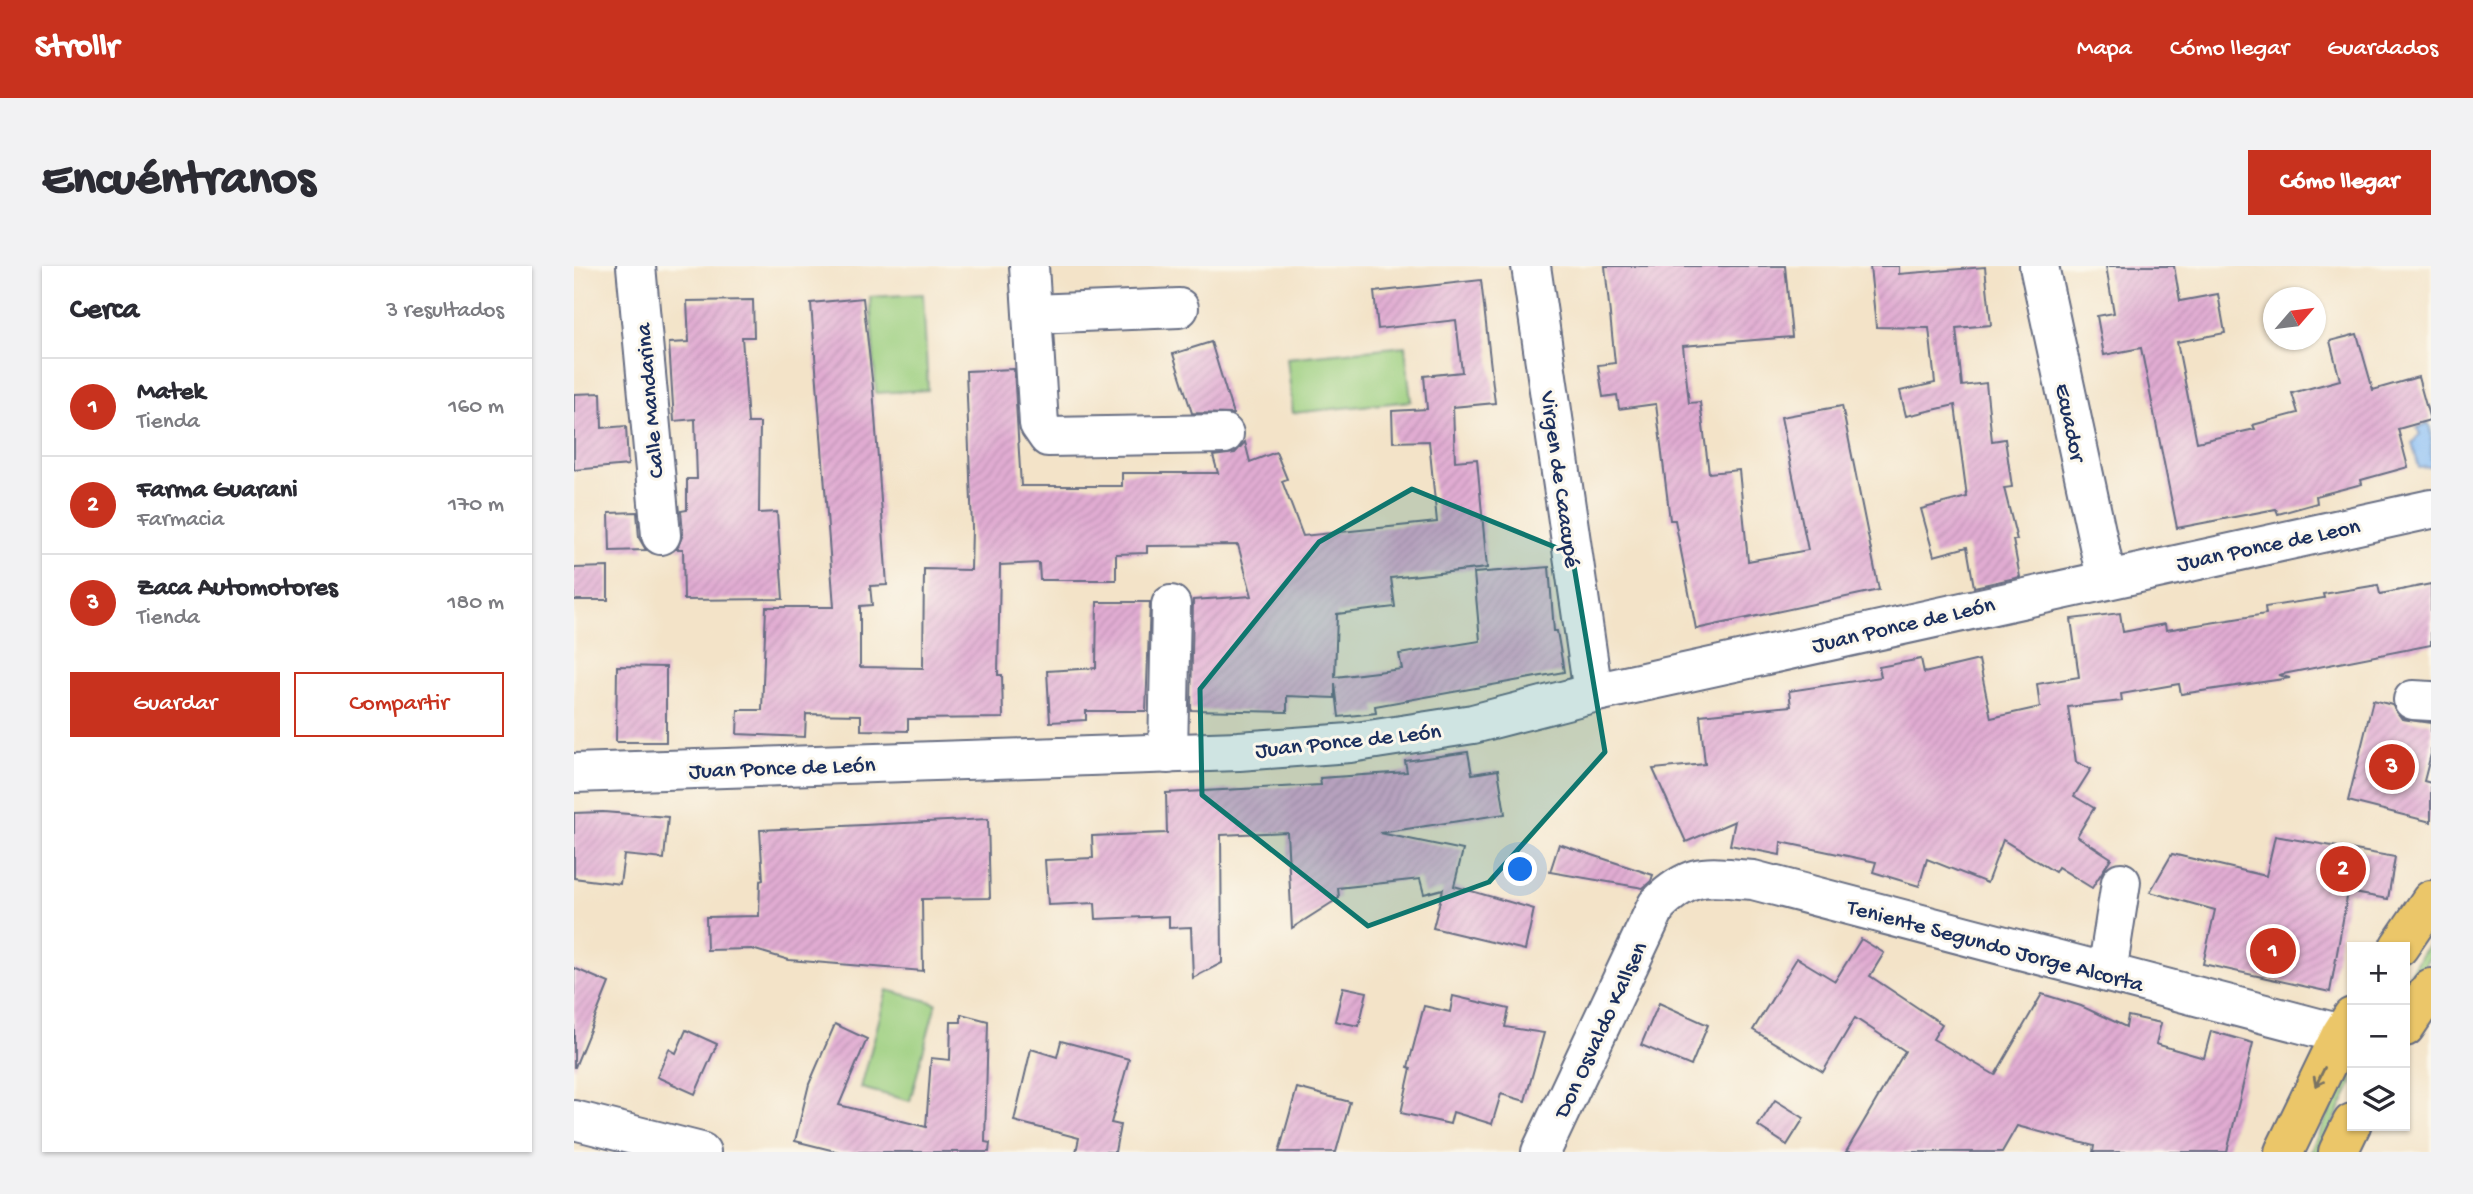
<!DOCTYPE html>
<html lang="es">
<head>
<meta charset="utf-8">
<style>
  body { margin:0; font-family:"Gochi Hand",sans-serif; background:#f2f2f3; color:#2b2b33 }
  .controls { position:absolute; right:21px; bottom:21px; display:grid; overflow:hidden; border-radius:0px; box-shadow:0 2px 5px #0004 }
  .controls button { width:63px; height:63px; display:grid; place-items:center; padding:0; border:0; border-bottom:2px solid #e1e1e2; background:#fff; color:#2b2b33; font:35px sans-serif }
  .compass { position:absolute; left:1689px; top:21px; width:63px; height:63px; border-radius:50%; background:#fff; box-shadow:0 2px 5px #0004; rotate:62deg }
  .you { position:absolute; left:947px; top:604px; width:24px; height:24px; margin:-18px; border:5px solid #fff; border-radius:50%; background:#1a73e8; box-shadow:0 0 0 10px #1a73e833 }
  .badge { display:grid; place-items:center; width:46px; height:46px; border-radius:50%; background:#c8321e; color:#fff; font-size:23px; font-weight:700 }
  .pin { position:absolute; translate:-50% -50%; border:4px solid #fff; box-shadow:0 2px 7px #0006 }
  .list { margin:0; padding:0; list-style:none }
  h2 { display:flex; justify-content:space-between; align-items:center; height:91px; margin:0; padding:0 28px; font-size:30px }
  h2 small { font-size:23px; font-weight:400; color:#7c7c81 }
  .list li { display:grid; grid-template-columns:46px 1fr auto; gap:21px; align-items:center; box-sizing:border-box; height:98px; padding:0 28px; border-top:2px solid #e1e1e2 }
  .list b { display:block; font-size:26px; white-space:nowrap }
  .list p { margin:0; font-size:23px; white-space:nowrap; color:#7c7c81 }
  .list em { font-size:23px; font-style:normal; color:#7c7c81 }
  .actions { display:flex; gap:14px; padding:21px 28px }
  .actions a { flex:1; padding:16px 0; border:2px solid #c8321e; border-radius:0px; text-align:center; font-size:24px; color:#c8321e }
  .actions .main { background:#c8321e; color:#fff }
  .icon { flex:none; width:38px; height:38px; fill:none; stroke:currentColor; stroke-width:2; stroke-linecap:round; stroke-linejoin:round }
  .map { position:relative; flex:none; width:1857px; height:886px; overflow:hidden; border-radius:0px }
  header { display:flex; align-items:center; gap:42px; box-sizing:border-box; height:98px; padding:0 35px; background:#c8321e; color:#fff }
  header strong { font-size:33px }
  nav { display:flex; gap:38px; margin-inline-start:auto; font-size:24px }
  .intro { display:flex; align-items:center; justify-content:space-between; box-sizing:border-box; height:168px; padding:0 42px }
  h1 { margin:0; font-size:49px }
  .button { padding:18px 32px; border-radius:0px; background:#c8321e; color:#fff; font-size:24px; font-weight:700 }
  main { display:flex; gap:42px; padding:0 42px }
  aside { flex:1; background:#fff; border-radius:0px; box-shadow:0 2px 5px #0004 }
  .map>svg:first-child { display:block }
</style>
</head>
<body>
<header>
<strong>Strollr</strong>
<nav><a>Mapa</a><a>Cómo llegar</a><a>Guardados</a></nav>
</header>
<div class="intro"><h1>Encuéntranos</h1><a class="button">Cómo llegar</a></div>
<main>
<aside>
<h2>Cerca<small>3 resultados</small></h2>
<ul class="list">
<li><span class="badge">1</span><div><b>Matek</b><p>Tienda</p></div><em>160 m</em></li>
<li><span class="badge">2</span><div><b>Farma Guarani</b><p>Farmacia</p></div><em>170 m</em></li>
<li><span class="badge">3</span><div><b>Zaca Automotores</b><p>Tienda</p></div><em>180 m</em></li>
</ul>
<div class="actions"><a class="main">Guardar</a><a>Compartir</a></div>
</aside>
<div class="map">
<svg width="1857" height="886" viewBox="0 0 1857 886">
  <defs>
    <pattern id="grass-tufts" width="24" height="20" patternUnits="userSpaceOnUse" patternTransform="scale(1.75)"><rect width="24" height="20" fill="#9dcf80"/><path d="M3 7l-1-3M5 7V3M7 7l1-3M15 17l-1-3M17 17v-4M19 17l1-3" fill="none" stroke="#87b271"/></pattern>
    <pattern id="building-hatch" width="6" height="6" patternUnits="userSpaceOnUse" patternTransform="scale(1.75)"><rect width="6" height="6" fill="#e1acd2"/><path d="M-1 1l2-2M0 6l6-6M5 7l2-2" fill="none" stroke="#c094b7"/></pattern>
  </defs>
  <rect width="100%" height="100%" fill="#fbf7ec"/>
  <filter id="ink" filterUnits="userSpaceOnUse"><feTurbulence type="fractalNoise" baseFrequency=".0143" numOctaves="2"/><feDisplacementMap in="SourceGraphic" scale="14" xChannelSelector="R" yChannelSelector="G"/><feConvolveMatrix kernelMatrix="1 2 1 2 8 2 1 2 1" color-interpolation-filters="sRGB"/></filter>
  <filter id="wash" filterUnits="userSpaceOnUse"><feTurbulence type="fractalNoise" baseFrequency=".00686" numOctaves="4" result="noise"/><feDisplacementMap in="SourceGraphic" scale="28" xChannelSelector="R" yChannelSelector="G"/><feGaussianBlur stdDeviation="1.57" result="paint"/><feColorMatrix in="noise" values="0 0 0 0 0 0 0 0 0 0 0 0 0 0 0 0 0 1.4 0 .05"/><feComposite in="paint" operator="in"/></filter>
  <g filter="url(#wash)">
    <rect width="100%" height="100%" fill="#f3e3c8"/>
    <g fill="url(#grass-tufts)" stroke="#5c7f6f" stroke-width="2">
      <polygon points="1857,674 1857,689 1831,728 1831,714"/>
      <polygon points="1778,801 1778,818 1745,886 1736,886"/>
    </g>
    <g fill="#9dcf80" stroke="#5c7f6f" stroke-width="2">
      <polygon points="349,28 354,124 302,127 296,31"/>
      <polygon points="831,80 837,135 719,147 713,92"/>
      <polygon points="313,724 362,737 336,835 287,822"/>
    </g>
    <polygon fill="#85bcf5" stroke="#5076aa" stroke-width="2" points="1854,157 1857,162 1857,201 1845,202 1838,177 1846,168 1843,162"/>
    <g id="blocks">
      <g fill="url(#building-hatch)">
        <polygon points="1031,0 1211,0 1218,71 1109,80 1115,137 1126,136 1135,207 1165,204 1174,295 1234,284 1207,151 1268,140 1305,324 1122,363 1101,254 1096,254 1082,138 1045,143 1043,129 1029,131 1024,99 1041,97"/>
        <polygon points="1296,0 1325,0 1325,8 1411,1 1417,59 1382,62 1388,120 1412,117 1418,175 1431,173 1438,221 1430,222 1443,274 1439,274 1446,311 1400,321 1393,281 1360,290 1347,243 1393,231 1381,139 1332,150 1326,125 1361,117 1355,62 1302,61"/>
        <polygon points="1532,0 1600,0 1606,35 1644,28 1651,67 1603,76 1623,176 1681,163 1679,159 1724,147 1718,127 1766,114 1756,75 1783,68 1799,124 1844,111 1856,154 1824,163 1834,201 1787,214 1788,218 1742,230 1743,237 1704,248 1702,243 1603,262 1567,82 1530,89 1523,50 1540,47"/>
        <polygon points="907,14 921,137 879,141 881,195 903,193 913,302 817,312 821,341 763,348 761,411 828,403 825,388 906,375 900,307 975,301 980,365 983,365 990,406 801,440 802,447 765,451 761,417 761,432 713,430 713,446 617,444 619,334 678,330 664,279 573,280 573,287 542,288 542,314 466,314 465,297 426,299 424,409 428,409 429,452 334,453 334,465 287,464 287,449 232,448 231,471 163,468 164,444 188,444 192,341 260,341 237,37 289,32 299,122 313,319 296,320 298,339 286,340 286,401 349,402 350,303 397,304 398,262 392,105 440,103 447,220 548,220 548,207 644,207 639,190 661,187 671,176 676,196 702,186 713,213 708,215 729,270 863,256 855,175 819,176 818,145 853,143 850,110 888,106 882,54 804,63 800,26"/>
        <polygon points="179,34 180,71 168,71 174,157 186,157 185,247 203,246 209,333 110,334 109,283 103,283 109,268 107,245 113,244 113,213 123,213 121,153 100,155 95,77 115,76 113,35"/>
        <polygon points="637,76 659,148 618,147 599,88"/>
        <polygon points="27,127 28,162 52,160 54,199 0,204 0,128"/>
        <polygon points="63,246 65,272 72,284 36,285 35,247"/>
        <polygon points="34,301 34,334 0,334 0,302"/>
        <polygon points="1857,318 1857,379 1704,409 1716,412 1607,428 1605,418 1547,428 1548,435 1494,441 1502,496 1517,503 1500,530 1520,542 1503,570 1537,592 1518,622 1484,601 1481,606 1429,574 1413,617 1353,593 1345,620 1299,606 1302,596 1207,576 1206,589 1156,579 1161,555 1112,576 1079,503 1131,498 1126,449 1217,440 1215,425 1307,411 1305,401 1347,393 1350,407 1405,394 1417,452 1466,441 1463,418 1505,411 1497,353 1546,347 1549,366 1591,358 1592,364 1692,348 1691,341 1750,332 1749,328 1804,319 1806,328"/>
        <polygon points="523,336 576,336 572,445 512,445 512,454 476,456 473,405 522,402"/>
        <polygon points="43,400 92,401 92,476 42,476"/>
        <polygon points="1799,434 1818,439 1828,453 1857,457 1857,488 1850,515 1857,517 1857,556 1774,535"/>
        <polygon points="894,486 898,508 924,504 931,548 806,567 889,584 880,620 960,643 951,684 859,662 869,623 850,628 846,613 764,622 765,632 718,662 713,566 647,569 648,697 619,712 617,661 595,662 595,650 522,653 521,637 474,639 471,594 519,592 518,570 593,567 592,527 747,519 746,512 833,506 831,495"/>
        <polygon points="29,546 94,551 90,593 50,589 46,618 0,612 0,547"/>
        <polygon points="414,553 416,632 348,633 349,705 215,694 178,683 133,684 132,651 185,650 186,615 189,614 186,564"/>
        <polygon points="1701,570 1821,591 1814,633 1774,626 1756,726 1629,698 1641,644 1576,626 1598,588 1692,610"/>
        <polygon points="985,578 1079,609 1077,615 1069,622 976,606"/>
        <polygon points="1287,673 1310,687 1296,710 1368,758 1359,773 1421,809 1468,728 1507,740 1552,761 1554,750 1587,757 1582,778 1630,792 1637,765 1679,777 1653,886 1519,886 1520,880 1443,860 1428,886 1272,886 1331,785 1281,752 1249,806 1179,764 1223,692 1261,715"/>
        <polygon points="0,702 35,717 1,801 0,801"/>
        <polygon points="769,721 793,726 785,760 761,755"/>
        <polygon points="879,730 935,743 931,761 970,767 951,835 927,828 918,858 879,846 876,858 827,847 837,802 834,801 850,740 876,746"/>
        <polygon points="1085,737 1134,759 1117,800 1067,779"/>
        <polygon points="387,748 414,755 411,876 416,877 415,886 265,886 221,875 235,818 261,758 293,773 265,839 352,861 357,792 376,794 377,756 387,756"/>
        <polygon points="112,764 143,778 121,828 83,811 95,783 102,787"/>
        <polygon points="487,775 555,793 537,857 546,859 541,886 502,886 505,872 440,855 457,783 483,791"/>
        <polygon points="723,822 776,836 762,886 705,886"/>
        <polygon points="1201,834 1230,852 1213,879 1184,860"/>
      </g>
    </g>
  </g>
  <g filter="url(#ink)">
    <use href="#blocks" fill-opacity="0" stroke="#676e83" stroke-width="2"/>
    <g fill="none" stroke-linecap="round" stroke-linejoin="round">
      <g stroke="#676e83" stroke-width="42">
        <g id="minor">
          <polyline points="62,0 87,269"/>
          <polyline points="455,0 465,158 474,171 650,168"/>
          <polyline points="957,0 1019,427"/>
          <polyline points="1465,0 1532,312"/>
          <polyline points="459,48 605,42"/>
          <polyline points="1839,434 1857,435"/>
          <polyline points="594,488 597,339"/>
          <polyline points="0,507 665,485 776,477 899,458 1019,427 1857,243"/>
          <polyline points="1533,707 1547,616"/>
          <polyline points="0,854 127,886"/>
          <path d="M 967,886 L 1083,639 C 1119,604 1133,611 1179,614 L 1767,768"/>
        </g>
      </g>
      <g stroke="#676e83" stroke-width="42">
        <g id="highway">
          <polyline points="1825,681 1857,634"/>
          <polyline points="1831,761 1857,722"/>
          <polyline points="1710,886 1767,768 1778,751"/>
          <polyline points="1764,886 1778,857"/>
        </g>
      </g>
      <use href="#minor" stroke="#fff" stroke-width="38"/>
      <use href="#highway" stroke="#ebc669" stroke-width="38"/>
    </g>
    <defs><path id="oneway-shaft" d="M-6 0H5M1.5-3L5.5 0L1.5 3" fill="none" stroke-width="1.6" stroke-linecap="round" stroke-linejoin="round" transform="scale(1.75)"/></defs>
    <use stroke="#797363" href="#oneway-shaft" transform="translate(1746 811) rotate(116)"/>
  </g>
  <path fill="#0f766e" fill-opacity="0.2" stroke="#0f766e" stroke-width="5" stroke-linejoin="round" d="M 838,223 L 998,288 L 1031,486 L 915,616 L 794,660 L 628,529 L 626,423 L 745,276 Z"/>
  <g text-anchor="middle" stroke-width="6" stroke-linejoin="round" paint-order="stroke">
    <g font-size="23" fill="#1b2f5e" stroke="#fbf7ec">
      <text transform="translate(74 135) rotate(-95)" y="8">Calle Mandarina</text>
      <text transform="translate(1498 156) rotate(78)" y="8">Ecuador</text>
      <text transform="translate(988 213) rotate(82)" y="8">Virgen de Caacupé</text>
      <text transform="translate(1694 277) rotate(-12)" y="8">Juan Ponce de Leon</text>
      <text transform="translate(1329 357) rotate(-13)" y="8">Juan Ponce de León</text>
      <text transform="translate(774 473) rotate(-6)" y="8">Juan Ponce de León</text>
      <text transform="translate(208 500) rotate(-2)" y="8">Juan Ponce de León</text>
      <text transform="translate(1422 678) rotate(15)" y="8">Teniente Segundo Jorge Alcorta</text>
      <text transform="translate(1025 763) rotate(-65)" y="8">Don Osvaldo Kallsen</text>
    </g>
  </g>
</svg>
<div class="controls">
<button>+</button>
<button>−</button>
<button><svg class="icon" aria-label="layers" viewBox="0 0 24 24"><path d="M12 4l9 5-9 5-9-5zM3 14l9 5 9-5"/></svg></button>
</div>
<svg class="compass" viewBox="-18 -18 36 36"><path d="M0-13l5 13h-10z" fill="#e53935"/><path d="M0 13l5-13h-10z" fill="#7c7c81"/></svg>
<div class="you"></div>
<div class="pin badge" style="left:1699px;top:685px">1</div>
<div class="pin badge" style="left:1769px;top:603px">2</div>
<div class="pin badge" style="left:1818px;top:501px">3</div>
</div>
</main>
</body>
</html>
